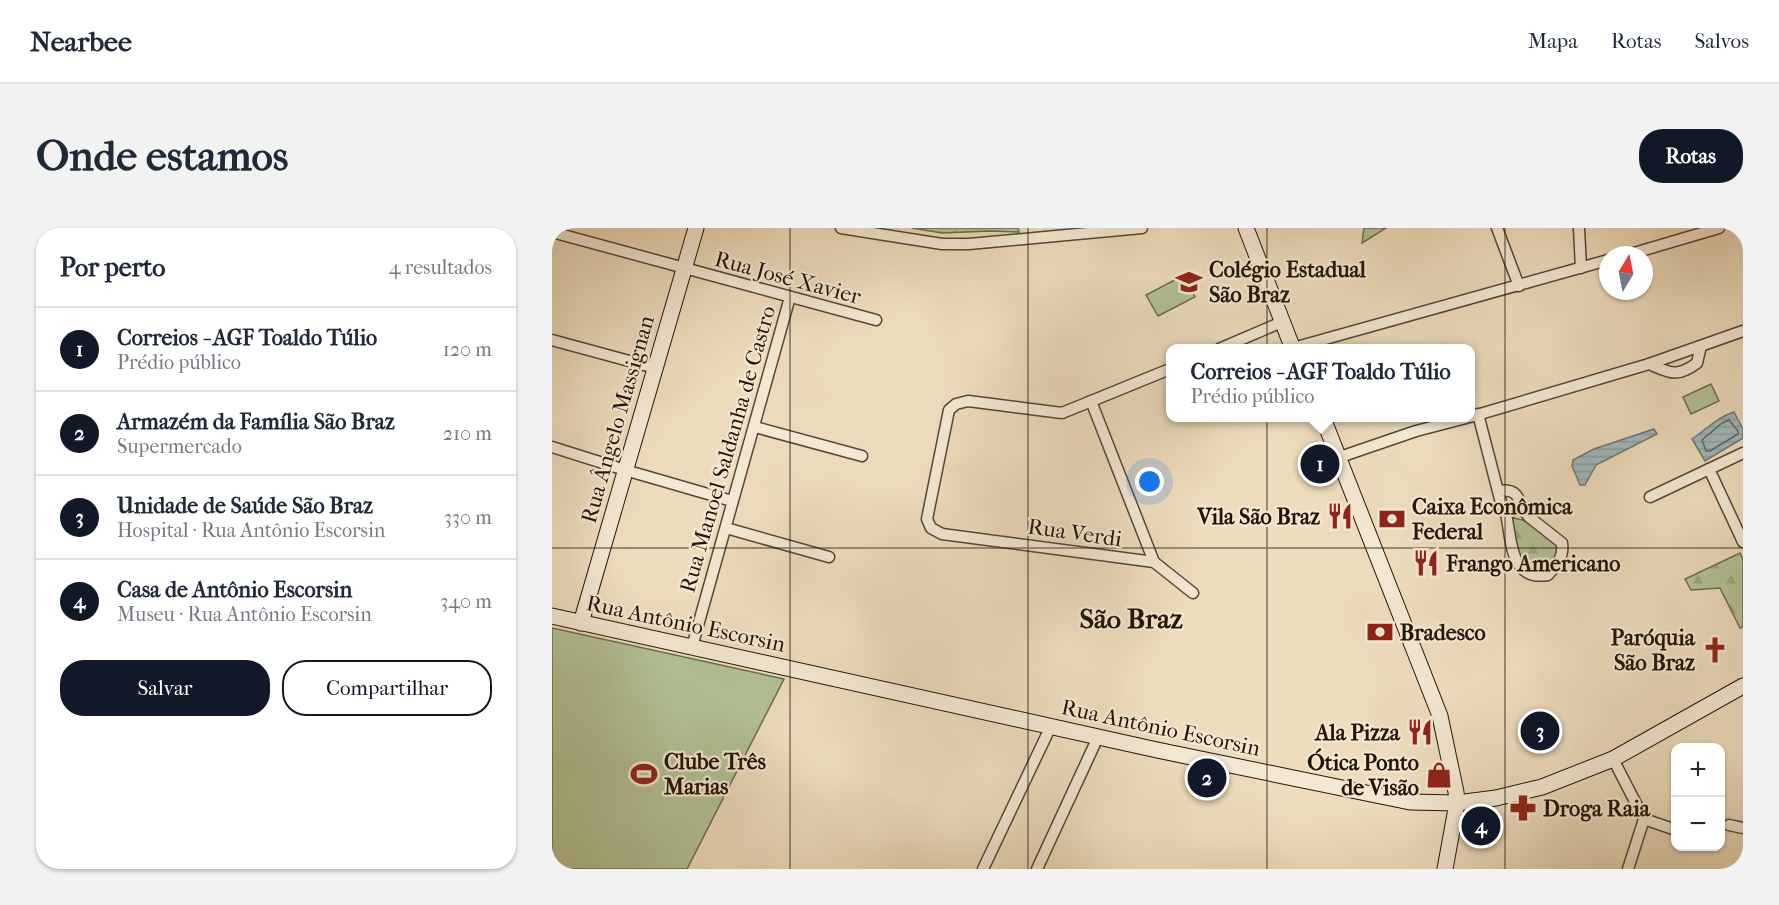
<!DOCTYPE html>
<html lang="pt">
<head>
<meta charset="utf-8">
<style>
  body { margin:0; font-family:"IM FELL French Canon",serif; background:#f2f2f3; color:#1f2937 }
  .controls { position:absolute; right:18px; bottom:18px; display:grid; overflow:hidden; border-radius:12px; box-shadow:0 2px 4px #0004 }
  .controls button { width:54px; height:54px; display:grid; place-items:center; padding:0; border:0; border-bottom:2px solid #e0e1e3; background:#fff; color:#1f2937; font:30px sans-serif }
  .compass { position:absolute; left:1047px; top:18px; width:54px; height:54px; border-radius:50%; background:#fff; box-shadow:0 2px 4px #0004; rotate:10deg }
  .you { position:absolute; left:598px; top:254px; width:21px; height:21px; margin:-15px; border:4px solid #fff; border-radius:50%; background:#1a73e8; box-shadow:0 0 0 9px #1a73e833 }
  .badge { display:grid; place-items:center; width:39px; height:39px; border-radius:50%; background:#111827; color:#fff; font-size:20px; font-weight:700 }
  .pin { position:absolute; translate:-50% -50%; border:3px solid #fff; box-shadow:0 2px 6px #0006 }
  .popup { position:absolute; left:614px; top:116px; width:309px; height:78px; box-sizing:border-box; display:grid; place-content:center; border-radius:12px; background:#fff; filter:drop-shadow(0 2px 4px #0005); font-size:20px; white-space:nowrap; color:#747a83 }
  .popup b { font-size:22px; color:#1f2937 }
  .popup::after { content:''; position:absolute; left:50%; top:100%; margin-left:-12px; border:12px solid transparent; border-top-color:#fff }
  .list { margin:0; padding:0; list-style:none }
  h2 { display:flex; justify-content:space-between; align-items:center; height:78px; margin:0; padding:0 24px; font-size:26px }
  h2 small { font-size:20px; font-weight:400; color:#747a83 }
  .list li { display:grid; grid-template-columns:39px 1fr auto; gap:18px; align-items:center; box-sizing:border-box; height:84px; padding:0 24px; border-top:2px solid #e0e1e3 }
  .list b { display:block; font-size:22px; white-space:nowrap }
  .list p { margin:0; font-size:20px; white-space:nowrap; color:#747a83 }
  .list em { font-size:20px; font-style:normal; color:#747a83 }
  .actions { display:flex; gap:12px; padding:18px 24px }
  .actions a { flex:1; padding:14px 0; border:2px solid #111827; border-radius:24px; text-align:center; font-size:21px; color:#111827 }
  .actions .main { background:#111827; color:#fff }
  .map { position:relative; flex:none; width:1191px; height:641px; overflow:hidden; border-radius:24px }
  header { display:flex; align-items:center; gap:36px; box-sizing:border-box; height:84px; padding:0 30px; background:#fff; border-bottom:2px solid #e0e1e3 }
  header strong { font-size:28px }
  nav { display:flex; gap:33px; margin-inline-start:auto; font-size:21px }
  .intro { display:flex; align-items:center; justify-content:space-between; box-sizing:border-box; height:144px; padding:0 36px }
  h1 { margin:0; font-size:42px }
  .button { padding:15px 27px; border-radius:24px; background:#111827; color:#fff; font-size:21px; font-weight:700 }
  main { display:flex; gap:36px; padding:0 36px }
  aside { flex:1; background:#fff; border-radius:24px; box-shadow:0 2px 4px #0004 }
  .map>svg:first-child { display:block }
</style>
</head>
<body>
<header>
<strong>Nearbee</strong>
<nav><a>Mapa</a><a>Rotas</a><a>Salvos</a></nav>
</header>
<div class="intro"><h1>Onde estamos</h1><a class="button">Rotas</a></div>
<main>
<aside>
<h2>Por perto<small>4 resultados</small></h2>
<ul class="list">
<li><span class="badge">1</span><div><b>Correios - AGF Toaldo Túlio</b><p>Prédio público</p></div><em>120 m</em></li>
<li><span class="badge">2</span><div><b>Armazém da Família São Braz</b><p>Supermercado</p></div><em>210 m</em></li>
<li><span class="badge">3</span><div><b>Unidade de Saúde São Braz</b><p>Hospital · Rua Antônio Escorsin</p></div><em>330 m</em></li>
<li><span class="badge">4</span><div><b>Casa de Antônio Escorsin</b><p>Museu · Rua Antônio Escorsin</p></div><em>340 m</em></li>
</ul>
<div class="actions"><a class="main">Salvar</a><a>Compartilhar</a></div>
</aside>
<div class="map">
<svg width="1191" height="641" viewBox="0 0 1191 641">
  <defs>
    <pattern id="forest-firs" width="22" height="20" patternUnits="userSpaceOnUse" patternTransform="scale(1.5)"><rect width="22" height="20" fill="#b3c295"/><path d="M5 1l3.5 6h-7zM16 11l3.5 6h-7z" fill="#9aa67f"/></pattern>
    <pattern id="water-rules" width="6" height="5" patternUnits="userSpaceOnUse" patternTransform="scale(1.5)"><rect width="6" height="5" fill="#a0b8bd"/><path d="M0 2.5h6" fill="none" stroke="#8a9da1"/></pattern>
  </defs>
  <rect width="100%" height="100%" fill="#eddcbc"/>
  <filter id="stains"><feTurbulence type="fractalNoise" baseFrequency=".00333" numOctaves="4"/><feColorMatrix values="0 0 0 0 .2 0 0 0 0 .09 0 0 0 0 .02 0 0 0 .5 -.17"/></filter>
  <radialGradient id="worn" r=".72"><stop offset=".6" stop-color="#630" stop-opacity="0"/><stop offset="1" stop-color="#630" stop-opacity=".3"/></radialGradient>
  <g fill="url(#forest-firs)" stroke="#6a6c4e" stroke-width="1.5">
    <polygon points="360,0 466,0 467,4 438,3 390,5"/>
    <polygon points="812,0 834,0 810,15"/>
    <polygon points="956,289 971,292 1004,311 1005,331 987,344 967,336"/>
    <polygon points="1188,325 1191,332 1191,399 1188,400 1168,360 1139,362 1133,351"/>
  </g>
  <g fill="#b3c295" stroke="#6a6c4e" stroke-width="1.5">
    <polygon points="632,47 643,69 606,88 594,67"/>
    <polygon points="1159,156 1167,173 1139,186 1131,169"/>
    <polygon points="0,400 232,451 135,641 0,641"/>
  </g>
  <g fill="url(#water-rules)" stroke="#6d7775" stroke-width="1.5">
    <path d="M 1182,184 L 1191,201 L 1191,210 L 1153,233 L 1140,211 C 1155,201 1164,190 1182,184 Z"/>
    <polygon points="1102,201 1105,206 1044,237 1033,257 1028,257 1020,238 1021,232 1042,221"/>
  </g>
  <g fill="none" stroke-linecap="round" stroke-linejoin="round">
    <polygon stroke="#606662" stroke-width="1.5" points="1177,192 1186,203 1186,206 1158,223 1154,223 1150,212 1170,195"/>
    <g stroke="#544735" stroke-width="13">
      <g id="street">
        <polyline points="289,0 390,16 417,16 590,0"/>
        <polyline points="945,0 967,58"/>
        <polyline points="1027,0 1029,40"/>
        <polyline points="0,4 324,92"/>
        <polyline points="1075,27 1167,0"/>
        <polyline points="0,112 103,140"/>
        <polyline points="741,120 1056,32"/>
        <polyline points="667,121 730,94"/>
        <path d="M 1097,136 C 1118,145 1125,150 1145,135 L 1149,118"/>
        <polyline points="618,141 510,185 416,173 404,176 397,182 375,291 379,300 390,306 602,334 641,365"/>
        <polyline points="539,173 602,334"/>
        <path d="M 926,186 L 948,271 L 954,286 L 969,279 C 966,265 961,261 946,263"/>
        <polyline points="918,189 1097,136 1191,103"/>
        <polyline points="203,199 310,228"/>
        <polyline points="0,219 73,242 180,273"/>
        <polyline points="788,229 864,203 914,190"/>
        <polyline points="1157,241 1191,314"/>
        <polyline points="1098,269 1191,225"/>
        <path d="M 954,286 C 960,314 958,353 996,347 C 1005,337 1012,329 1010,315 L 977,289 L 969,279"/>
        <polyline points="174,300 277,329"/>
        <polyline points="140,419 238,69"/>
        <polyline points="1061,531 1092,591 1076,641"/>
        <polyline points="1092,591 1124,602"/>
        <polyline points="1177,597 1191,600"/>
        <polyline points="431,641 499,498"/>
        <polyline points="485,641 546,509"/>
      </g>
    </g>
    <g stroke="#211508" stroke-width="17">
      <g id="secondary">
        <polyline points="694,0 741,121"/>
        <polyline points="771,190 888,488 904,564 905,575 893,641"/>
        <polyline points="0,388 605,522 858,574 905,575 944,570 990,559 1061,531 1191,458"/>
        <polyline points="29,395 144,0"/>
      </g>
    </g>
    <use href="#street" stroke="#f3e8d3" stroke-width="10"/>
    <use href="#secondary" stroke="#f3e8d3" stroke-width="15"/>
  </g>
  <path fill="none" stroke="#211508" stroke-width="1.5" stroke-opacity="0.55" d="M 238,0 L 238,641M 476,0 L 476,641M 715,0 L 715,641M 953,0 L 953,641M 0,320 L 1191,320"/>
  <defs>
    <g id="school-bare" transform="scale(2.07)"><path d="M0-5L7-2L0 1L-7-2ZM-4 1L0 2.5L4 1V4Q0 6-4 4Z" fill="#8f2418" stroke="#f3e8d3" stroke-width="2.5" paint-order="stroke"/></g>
    <g id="restaurant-bare" transform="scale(2.07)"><path d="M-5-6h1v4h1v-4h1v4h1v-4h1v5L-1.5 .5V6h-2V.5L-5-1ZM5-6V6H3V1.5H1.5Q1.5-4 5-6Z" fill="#8f2418" stroke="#f3e8d3" stroke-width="2.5" paint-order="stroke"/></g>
    <g id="bank-bare" transform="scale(2.07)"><path d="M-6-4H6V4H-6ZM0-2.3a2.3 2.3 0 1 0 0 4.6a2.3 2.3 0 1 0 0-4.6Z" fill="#8f2418" stroke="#f3e8d3" stroke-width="2.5" paint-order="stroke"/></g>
    <g id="church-bare" transform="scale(2.07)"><path d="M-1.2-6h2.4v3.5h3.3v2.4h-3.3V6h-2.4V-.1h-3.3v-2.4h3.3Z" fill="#8f2418" stroke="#f3e8d3" stroke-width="2.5" paint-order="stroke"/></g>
    <g id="stadium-bare" transform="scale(2.07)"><path d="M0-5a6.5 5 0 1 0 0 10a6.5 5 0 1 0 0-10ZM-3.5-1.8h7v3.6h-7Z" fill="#8f2418" stroke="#f3e8d3" stroke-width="2.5" paint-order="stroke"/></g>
    <g id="shop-bare" transform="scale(2.07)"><path d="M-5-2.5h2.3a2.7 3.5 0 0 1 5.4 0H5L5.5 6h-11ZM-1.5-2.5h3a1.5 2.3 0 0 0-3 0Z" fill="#8f2418" stroke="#f3e8d3" stroke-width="2.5" paint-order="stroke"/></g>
    <g id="pharmacy-bare" transform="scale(2.07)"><path d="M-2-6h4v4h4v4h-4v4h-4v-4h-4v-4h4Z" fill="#8f2418" stroke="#f3e8d3" stroke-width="2.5" paint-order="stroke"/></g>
  </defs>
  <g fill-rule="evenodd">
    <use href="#school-bare" x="637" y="54"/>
    <use href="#restaurant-bare" x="788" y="288"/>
    <use href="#bank-bare" x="840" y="291"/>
    <use href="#restaurant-bare" x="874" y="335"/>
    <use href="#bank-bare" x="828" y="404"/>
    <use href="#church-bare" x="1163" y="422"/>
    <use href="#restaurant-bare" x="868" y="504"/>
    <use href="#stadium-bare" x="92" y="546"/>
    <use href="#shop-bare" x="887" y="547"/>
    <use href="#pharmacy-bare" x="971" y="580"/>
  </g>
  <g text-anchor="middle" stroke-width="4.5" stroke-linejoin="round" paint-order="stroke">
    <g font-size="22" font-weight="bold" fill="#211508" stroke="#f3e8d3" text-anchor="start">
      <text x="657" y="49">Colégio Estadual<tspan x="657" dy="25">São Braz</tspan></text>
      <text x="860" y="286">Caixa Econômica<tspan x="860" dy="25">Federal</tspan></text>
      <text x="768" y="296" text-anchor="end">Vila São Braz</text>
      <text x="894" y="343">Frango Americano</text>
      <text x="848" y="412">Bradesco</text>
      <text x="1143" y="417" text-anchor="end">Paróquia<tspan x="1143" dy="25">São Braz</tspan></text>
      <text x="848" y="512" text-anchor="end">Ala Pizza</text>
      <text x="112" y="541">Clube Três<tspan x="112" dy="25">Marias</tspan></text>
      <text x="867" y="542" text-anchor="end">Ótica Ponto<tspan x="867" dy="25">de Visão</tspan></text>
      <text x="991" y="588">Droga Raia</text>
    </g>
    <g font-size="22" fill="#211508" stroke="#f3e8d3">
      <text transform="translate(236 49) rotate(15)" y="8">Rua José Xavier</text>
      <text transform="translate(65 191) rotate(-74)" y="8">Rua Ângelo Massignan</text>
      <text transform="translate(175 221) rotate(-74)" y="8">Rua Manoel Saldanha de Castro</text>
      <text transform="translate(523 304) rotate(8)" y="8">Rua Verdi</text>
      <text transform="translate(134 395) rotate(12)" y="8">Rua Antônio Escorsin</text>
      <text transform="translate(609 499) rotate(12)" y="8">Rua Antônio Escorsin</text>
    </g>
    <g font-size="28" font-weight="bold" fill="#211508" stroke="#f3e8d3">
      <text x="579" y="400">São Braz</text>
    </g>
  </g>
  <rect width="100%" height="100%" filter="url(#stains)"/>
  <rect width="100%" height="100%" fill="url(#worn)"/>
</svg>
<div class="controls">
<button>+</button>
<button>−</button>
</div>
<svg class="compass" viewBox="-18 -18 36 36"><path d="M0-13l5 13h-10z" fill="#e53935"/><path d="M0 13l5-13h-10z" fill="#747a83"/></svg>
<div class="you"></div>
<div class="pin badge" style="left:768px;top:236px">1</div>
<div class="popup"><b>Correios - AGF Toaldo Túlio</b>Prédio público</div>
<div class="pin badge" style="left:655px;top:550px">2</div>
<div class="pin badge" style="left:988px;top:503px">3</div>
<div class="pin badge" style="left:929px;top:598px">4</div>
</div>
</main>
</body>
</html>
